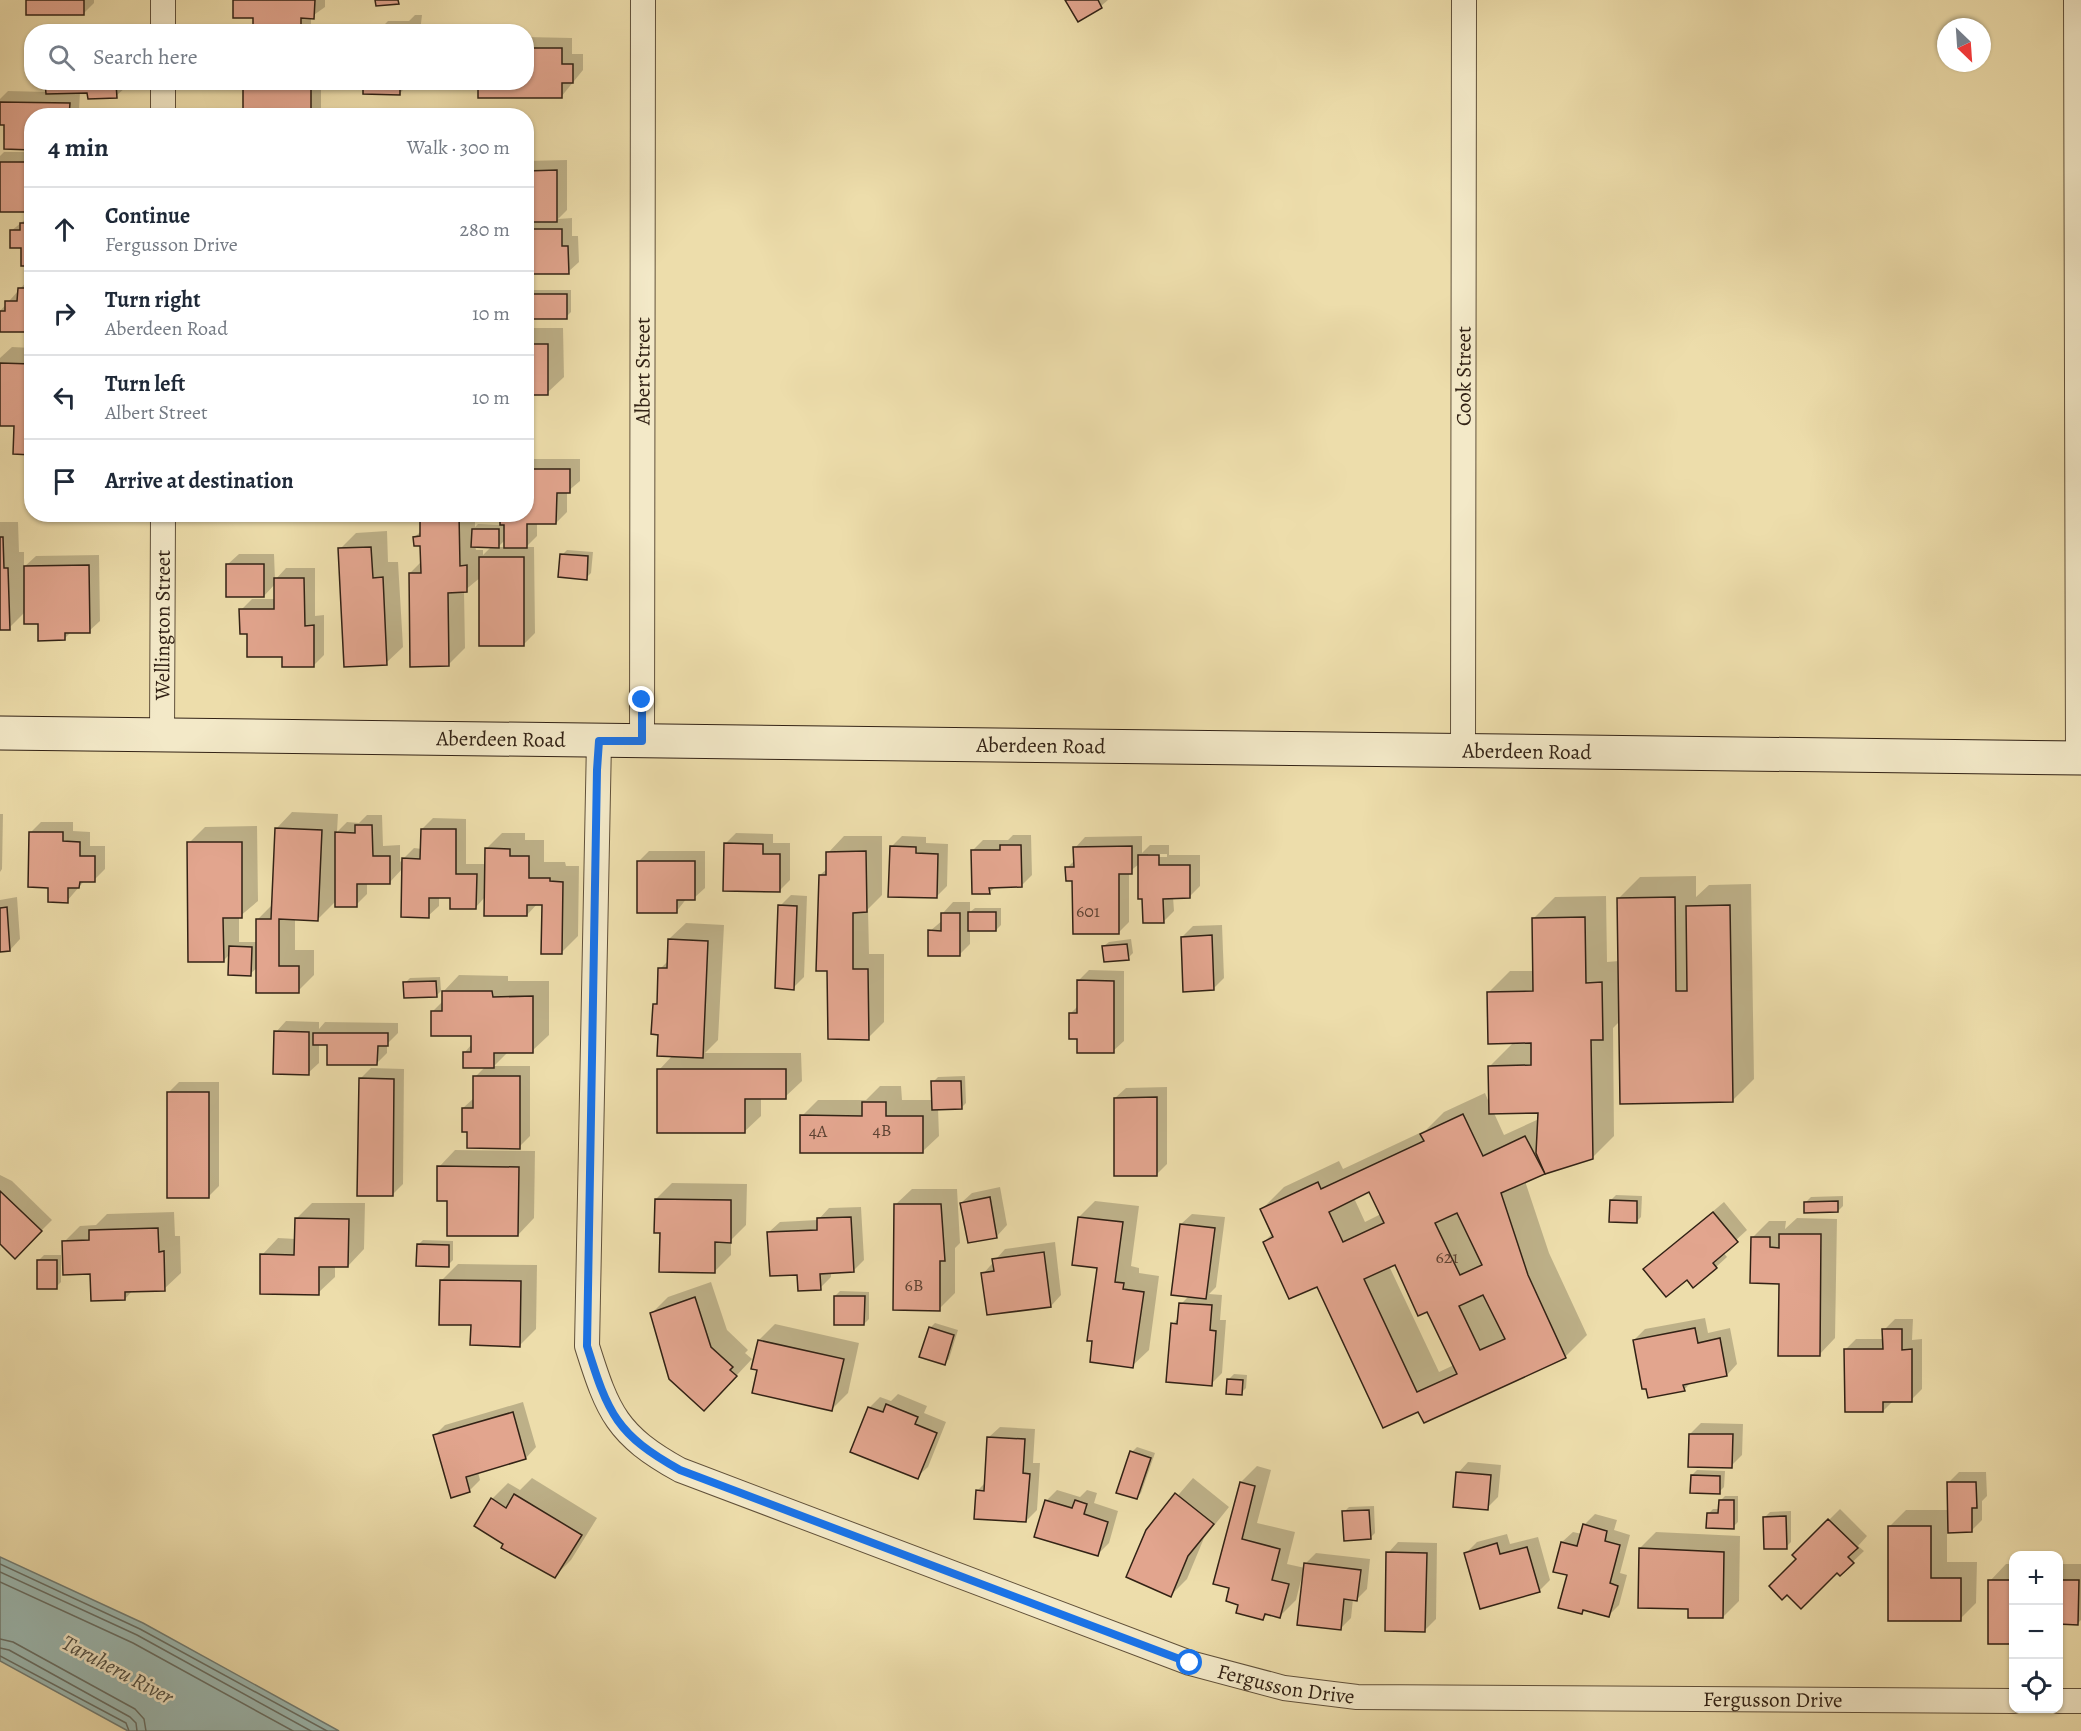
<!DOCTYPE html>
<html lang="en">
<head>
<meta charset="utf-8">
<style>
  body { margin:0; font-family:Alegreya,serif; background:#f6f6f7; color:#1f2937 }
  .controls { position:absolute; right:18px; bottom:18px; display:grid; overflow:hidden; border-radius:12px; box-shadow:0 2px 4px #0004 }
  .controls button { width:54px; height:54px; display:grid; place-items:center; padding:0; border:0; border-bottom:2px solid #e0e1e3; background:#fff; color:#1f2937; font:30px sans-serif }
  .compass { position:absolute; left:1937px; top:18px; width:54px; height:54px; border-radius:50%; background:#fff; box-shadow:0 2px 4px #0004; rotate:155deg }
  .stop { position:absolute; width:18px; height:18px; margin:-14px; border:4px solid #1a73e8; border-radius:50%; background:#fff }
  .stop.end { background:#1a73e8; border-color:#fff; box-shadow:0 2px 6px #0008 }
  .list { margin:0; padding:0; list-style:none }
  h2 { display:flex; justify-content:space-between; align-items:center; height:78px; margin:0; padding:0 24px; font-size:26px }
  h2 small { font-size:20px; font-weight:400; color:#747a83 }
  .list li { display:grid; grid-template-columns:39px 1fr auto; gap:18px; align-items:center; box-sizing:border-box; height:84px; padding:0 24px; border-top:2px solid #e0e1e3 }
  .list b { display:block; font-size:22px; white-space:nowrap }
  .list p { margin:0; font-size:20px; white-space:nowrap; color:#747a83 }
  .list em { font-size:20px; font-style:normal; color:#747a83 }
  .icon { flex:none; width:33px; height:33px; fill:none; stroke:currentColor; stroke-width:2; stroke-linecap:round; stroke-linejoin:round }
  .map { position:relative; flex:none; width:2081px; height:1731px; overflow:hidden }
  .search { position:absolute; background:#fff; box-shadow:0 2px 4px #0004; left:24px; top:24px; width:510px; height:66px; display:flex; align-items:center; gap:15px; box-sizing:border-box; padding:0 21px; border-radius:24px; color:#747a83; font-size:22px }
  .panel { position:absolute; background:#fff; box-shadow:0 2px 4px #0004; left:24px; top:108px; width:510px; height:414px; border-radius:24px }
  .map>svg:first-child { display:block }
</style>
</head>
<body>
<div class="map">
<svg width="2081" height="1731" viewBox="0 0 2081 1731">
  <rect width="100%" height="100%" fill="#edddab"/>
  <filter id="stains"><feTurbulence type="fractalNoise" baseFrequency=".00333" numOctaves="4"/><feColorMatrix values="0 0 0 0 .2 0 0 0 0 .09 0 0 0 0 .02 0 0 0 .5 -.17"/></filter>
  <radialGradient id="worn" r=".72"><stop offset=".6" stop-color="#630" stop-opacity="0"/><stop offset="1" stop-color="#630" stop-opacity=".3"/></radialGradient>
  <polygon fill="#9cbab3" stroke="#727d74" stroke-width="1.5" points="0,1557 143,1623 339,1731 128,1731 0,1661"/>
  <g fill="#0003" fill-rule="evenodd">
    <polygon points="28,0 94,0 94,3 83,14"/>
    <polygon points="234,0 325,0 325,7 311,17 311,27 306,32 254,32 254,17"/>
    <polygon points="1067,0 1108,0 1101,6"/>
    <polygon points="415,15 422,15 420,32 323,32 343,31 347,27 382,27 388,21 409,21"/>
    <polygon points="526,37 572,38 572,54 583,54 583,70 561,97 526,82"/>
    <polygon points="47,82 127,82 127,86 116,96 80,92 79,110 89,110 89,116 32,116 0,124 0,99 8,91 47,92"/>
    <polygon points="245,82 321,82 321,113 318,116 245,116"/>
    <polygon points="365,82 404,82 404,89 399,94"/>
    <polygon points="4,152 32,152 32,211 0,190 0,156"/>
    <polygon points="567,160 567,210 558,219 572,218 572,236 578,236 579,262 568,272 526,273 526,161"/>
    <polygon points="32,214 32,264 11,231"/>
    <polygon points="30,278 32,331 0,331 0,311"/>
    <polygon points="534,290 571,290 571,312 566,317 529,295"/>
    <polygon points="526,328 563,328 564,377 547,393 526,393"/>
    <polygon points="12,347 32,348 32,453 0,389 0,358"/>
    <path d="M 526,459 L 580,459 L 580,481 L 567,492 L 567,512 L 556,523 L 537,522 L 537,536 L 526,547 L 534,547 L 535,633 L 524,644 L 481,577 L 464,591 L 465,648 L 448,665 L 410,573 L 422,561 L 422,544 L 415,537 L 422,530 L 422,514 L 475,514 L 475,527 L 478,524 L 501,525 L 526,514 ZM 506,539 L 506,547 L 498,547 ZM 475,546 L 492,546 L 483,555 L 483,550 L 476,550 Z"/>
    <polygon points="0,522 18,522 19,552 24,552 24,567 36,556 99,555 100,621 89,631 71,632 64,639 25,612 9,628 0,629"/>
    <polygon points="387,531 388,562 398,562 403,647 386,663 340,549 356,533"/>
    <polygon points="567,550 593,552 591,573 586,578 562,555"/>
    <polygon points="239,554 274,554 275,580 286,568 315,568 315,616 324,615 324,655 314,665 284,656 249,632 241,610 252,599 275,599 275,584 264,596 228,564"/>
    <polygon points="292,812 338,814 337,832 347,822 359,823 367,815 382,815 383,846 400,845 400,862 414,848 422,849 422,829 433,818 466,819 466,864 486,864 486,849 502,833 525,833 525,840 544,840 544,862 565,862 566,866 579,866 578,936 562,952 543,903 538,903 527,915 485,897 476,907 451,897 439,897 439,906 428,916 403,868 390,882 367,882 367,894 356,905 336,901 318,919 295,918 295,950 314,950 314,975 298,991 258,967 250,974 231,953 223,961 189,843 205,827 257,826 258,901 239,917 239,942 258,942 258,919 273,904 276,829"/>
    <polygon points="0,814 3,814 2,869 0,872"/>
    <polygon points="41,822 73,822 73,831 90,832 90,846 105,846 105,869 94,880 85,880 67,901 50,886 30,833"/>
    <polygon points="736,833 773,834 773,843 790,843 790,880 779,891 725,844"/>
    <polygon points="1013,835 1031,835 1032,875 1021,886 995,887 989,893 972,851 983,840 1008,840"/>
    <polygon points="844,836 882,836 882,895 868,909 869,954 884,954 884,1022 868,1038 829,969 820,875 828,868 828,853"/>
    <polygon points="902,836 926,837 926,843 948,844 947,886 936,897 891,847"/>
    <path d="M 1142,836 L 1142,853 L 1150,845 L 1169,845 L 1169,855 L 1200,855 L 1200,886 L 1189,897 L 1173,897 L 1174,911 L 1163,922 L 1139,864 L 1129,872 L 1129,922 L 1119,932 L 1067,868 L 1075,860 L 1075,848 L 1085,837 ZM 1148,854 L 1167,854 L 1167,857 L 1148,857 Z"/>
    <polygon points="649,851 705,851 705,888 694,898 687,898 676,912 638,862"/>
    <path d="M 1696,876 L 1696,897 L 1709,885 L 1751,884 L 1754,1079 L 1733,1100 L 1620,1021 L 1613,1028 L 1614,1136 L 1592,1158 L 1525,1181 L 1549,1253 L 1587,1335 L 1565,1357 L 1419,1410 L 1317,1285 L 1264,1242 L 1273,1233 L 1262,1209 L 1284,1187 L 1339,1161 L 1343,1169 L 1426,1130 L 1444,1112 L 1485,1093 L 1490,1105 L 1489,1067 L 1514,1042 L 1488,993 L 1510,971 L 1534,971 L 1534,918 L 1555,897 L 1606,896 L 1607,962 L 1619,961 L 1618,899 L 1640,877 ZM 1539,1112 L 1539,1119 L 1504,1135 L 1494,1113 ZM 1370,1190 L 1381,1214 L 1365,1222 L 1354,1198 ZM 1395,1263 L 1428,1310 L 1454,1365 L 1439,1372 L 1389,1266 Z"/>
    <polygon points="791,895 807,896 804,977 793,988 780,906"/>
    <polygon points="17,897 20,939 10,950 0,950 0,900"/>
    <polygon points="953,902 970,902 970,912 975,908 1001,908 1001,925 996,930 970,930 970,944 959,955 930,931 943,920 943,913"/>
    <polygon points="686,923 724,925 718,1040 705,1053 801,1053 802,1081 785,1097 761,1097 761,1116 744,1132 659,1070 673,1055 659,1034 654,1005 659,1000 660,969 669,960 669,939"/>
    <polygon points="1222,925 1224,978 1213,989 1182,937 1193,926"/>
    <polygon points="1131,939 1133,953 1128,958 1104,946 1109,942"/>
    <polygon points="1089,970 1124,971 1124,1041 1113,1051 1078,1038 1071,1013 1079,1005 1078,981"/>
    <polygon points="459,975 508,976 508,981 549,981 549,1035 532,1051 509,1051 494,1066 530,1066 530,1136 519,1147 469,1130 463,1108 474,1098 475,1077 485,1067 465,1052 472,1044 473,1035 432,1012 443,1001 443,992"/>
    <polygon points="440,977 441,991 436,996 405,983 410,978"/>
    <polygon points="286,1021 319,1022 319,1029 325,1022 398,1023 398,1033 387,1044 387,1053 376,1064 328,1043 319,1043 319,1063 308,1073 276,1032"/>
    <polygon points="371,1068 404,1069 403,1184 392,1195 360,1079"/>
    <polygon points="965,1076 966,1103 961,1108 938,1108 939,1136 922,1152 802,1116 818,1100 866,1100 880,1086 901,1086 902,1100 933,1100 933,1082 938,1077"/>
    <polygon points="179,1082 219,1082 219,1186 208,1197 169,1092"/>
    <polygon points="1167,1087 1167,1164 1157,1174 1115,1098 1126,1088"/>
    <polygon points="455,1150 535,1151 534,1218 518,1235 449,1199 439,1167"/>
    <polygon points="0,1175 12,1181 52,1220 15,1257 0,1242"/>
    <polygon points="672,1183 747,1184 746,1225 731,1240 731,1255 714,1272 661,1232 656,1199"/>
    <polygon points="1000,1187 1007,1225 997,1236 961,1203 972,1193"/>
    <polygon points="912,1189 957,1189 960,1243 955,1248 955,1293 939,1309 895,1205"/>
    <polygon points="1616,1195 1642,1196 1641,1217 1636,1222 1611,1200"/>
    <polygon points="1843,1196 1843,1206 1838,1211 1806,1202 1811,1197"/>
    <polygon points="1095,1201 1139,1206 1131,1266 1139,1268 1139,1273 1159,1276 1149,1350 1132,1366 1079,1217"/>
    <polygon points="1724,1202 1747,1230 1723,1252 1727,1257 1716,1267 1687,1278 1645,1269"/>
    <polygon points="312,1203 365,1203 364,1249 348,1266 335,1265 335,1277 318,1293 262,1255 278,1238 296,1239 296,1219"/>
    <polygon points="861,1207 864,1260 853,1271 831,1272 831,1277 820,1288 799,1273 769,1232 780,1222 818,1220 829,1208"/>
    <polygon points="174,1212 175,1236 180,1236 181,1273 164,1289 133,1290 125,1299 92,1272 64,1242 80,1226 96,1225 107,1214"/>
    <polygon points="1192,1214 1225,1217 1216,1287 1209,1294 1222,1295 1220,1320 1226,1320 1222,1373 1211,1384 1173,1324 1179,1317 1181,1304 1189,1296 1181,1224"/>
    <polygon points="1797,1218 1837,1219 1835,1338 1819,1355 1780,1282 1753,1237 1769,1221 1786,1221 1785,1229"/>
    <polygon points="423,1240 453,1241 453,1260 448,1265 418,1245"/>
    <polygon points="1055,1242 1061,1295 1051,1306 983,1274 1005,1249"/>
    <polygon points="44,1255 61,1255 61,1282 56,1287 39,1260"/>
    <polygon points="458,1264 537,1265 536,1329 520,1345 472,1324 442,1280"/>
    <polygon points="711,1282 727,1330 748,1350 745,1353 752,1359 720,1393 652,1313 668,1297"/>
    <polygon points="840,1291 869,1292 869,1319 864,1324 835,1296"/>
    <polygon points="1705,1318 1708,1333 1730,1328 1737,1364 1727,1375 1692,1381 1684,1390 1634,1340 1645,1329"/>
    <polygon points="1895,1319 1913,1319 1912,1340 1922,1339 1922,1389 1911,1400 1893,1401 1883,1411 1845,1350 1856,1339 1884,1339 1884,1330"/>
    <polygon points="935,1323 958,1330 949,1359 944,1364 930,1328"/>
    <polygon points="775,1324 859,1343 848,1393 832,1409 759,1369 759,1340"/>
    <polygon points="1234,1374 1247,1375 1246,1388 1241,1393 1229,1379"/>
    <polygon points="898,1394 927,1406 924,1413 946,1422 928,1467 917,1477 852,1451 870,1407 880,1397 891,1401"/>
    <polygon points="523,1402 536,1447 526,1458 478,1472 480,1480 469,1491 434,1436 445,1425"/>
    <polygon points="1701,1423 1743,1424 1742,1455 1731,1466 1690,1434"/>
    <polygon points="1000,1427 1035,1429 1033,1463 1040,1463 1037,1510 1026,1521 978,1490 986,1482 989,1437"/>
    <polygon points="1137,1447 1155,1453 1141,1493 1136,1498 1132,1452"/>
    <polygon points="1468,1462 1501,1465 1498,1497 1487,1508 1458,1473"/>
    <polygon points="1257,1466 1271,1470 1257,1523 1295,1532 1287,1564 1305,1568 1306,1563 1316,1553 1370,1559 1367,1589 1356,1600 1353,1599 1351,1618 1340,1629 1302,1576 1296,1600 1280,1616 1268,1613 1263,1619 1238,1612 1241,1482"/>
    <polygon points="1697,1470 1725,1471 1724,1487 1719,1492 1692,1475"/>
    <polygon points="1959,1472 1986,1472 1987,1496 1982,1501 1982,1520 1971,1531 1947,1531 1947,1562 1977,1562 1976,1603 1960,1619 1890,1526 1906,1510 1949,1510 1948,1483"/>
    <polygon points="532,1478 597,1518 571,1560 555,1576 505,1543 492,1499 508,1483 520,1490"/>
    <polygon points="1193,1478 1229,1507 1204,1538 1187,1579 1171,1595 1147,1531"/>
    <polygon points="1057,1490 1080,1497 1087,1490 1097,1493 1094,1503 1118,1511 1109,1543 1098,1554 1046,1501"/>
    <polygon points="1725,1496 1738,1496 1738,1522 1733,1527 1708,1514 1713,1509 1720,1509 1720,1501"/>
    <polygon points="1374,1506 1375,1533 1370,1538 1344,1512 1349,1507"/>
    <polygon points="1840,1509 1867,1536 1858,1546 1864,1551 1840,1574 1837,1571 1787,1593 1798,1559 1794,1555"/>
    <polygon points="1791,1511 1791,1542 1786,1547 1765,1517 1770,1512"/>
    <polygon points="1595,1514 1617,1520 1614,1530 1630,1535 1620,1573 1627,1575 1619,1605 1609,1615 1586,1609 1582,1613 1562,1542 1573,1532 1582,1534 1584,1525"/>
    <polygon points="1656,1532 1740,1536 1739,1601 1723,1617 1690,1607 1640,1548"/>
    <polygon points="1507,1534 1510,1544 1538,1537 1550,1580 1539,1591 1466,1553 1477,1542"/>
    <polygon points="1398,1542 1437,1543 1436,1619 1425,1630 1388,1553"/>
    <polygon points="2006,1564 2014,1564 2014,1642 1990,1581"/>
    <polygon points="2058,1564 2081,1564 2081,1620 2078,1623 2058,1623"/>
  </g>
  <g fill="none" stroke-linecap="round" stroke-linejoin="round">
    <g stroke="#676e64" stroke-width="1.5">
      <polyline points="0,1564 140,1629 327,1731"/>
      <polyline points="0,1572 137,1635 311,1731"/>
      <polyline points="0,1582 133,1643 293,1731"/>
      <polyline points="0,1639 13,1642 135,1709 144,1719 146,1731"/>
      <polyline points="0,1648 9,1650 130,1717 136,1723 137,1731"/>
      <polyline points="0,1656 126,1723 129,1731"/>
    </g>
  </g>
  <g fill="#e2a58e" stroke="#322215" stroke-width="1.5" fill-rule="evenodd">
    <rect x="26" y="0" width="58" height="15"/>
    <polygon points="233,0 315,0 314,19 301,18 301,32 253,32 253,18 233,18"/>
    <polygon points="375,0 398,0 399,4 376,6"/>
    <polygon points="1065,0 1098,0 1102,8 1078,22"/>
    <polygon points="402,25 411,25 411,32 376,32 402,31"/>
    <polygon points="29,46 32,46 32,71 30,71"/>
    <polygon points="526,48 562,48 562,64 573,64 573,83 562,83 562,98 478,98 478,82 526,82"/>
    <polygon points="45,82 116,83 117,98 88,99 87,93 46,94"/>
    <rect x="243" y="82" width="68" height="34"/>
    <polygon points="363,82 400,82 400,95 363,94"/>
    <polygon points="0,102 70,103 69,116 32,116 32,150 4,149 4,125 0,125"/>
    <rect x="0" y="162" width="32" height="50"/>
    <polygon points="557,170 557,222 526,222 526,171"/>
    <polygon points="20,223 32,223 32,266 21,266 21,248 10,248 10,230 20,230"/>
    <polygon points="526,229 562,229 562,246 568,246 569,274 526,274"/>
    <polygon points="18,288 32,288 32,332 0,332 0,311 5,311 5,301 17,301"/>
    <rect x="528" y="294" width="39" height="25"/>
    <rect x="526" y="344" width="22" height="51"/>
    <polygon points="0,363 32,364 32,455 13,454 14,426 0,426"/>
    <polygon points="526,469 570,469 570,493 557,493 556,524 527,524 527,548 504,548 504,525 500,525 500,514 526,514"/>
    <rect x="308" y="514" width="26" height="5"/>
    <polygon points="420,514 459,514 460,566 467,565 467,592 448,593 449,666 410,667 409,573 421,573 420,546 414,546 413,537 420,536"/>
    <polygon points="472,529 499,529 499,548 471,547"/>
    <polygon points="0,537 3,537 4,568 8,568 10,630 0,630"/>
    <polygon points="371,547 373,578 383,577 387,665 344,667 338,548"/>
    <polygon points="560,554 588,556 587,580 558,577"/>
    <rect x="479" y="557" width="45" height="89"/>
    <rect x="226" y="564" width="38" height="33"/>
    <polygon points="89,565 90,633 65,633 65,640 38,641 38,624 24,624 24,566"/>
    <polygon points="274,578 304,578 305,626 314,625 314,667 282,667 282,657 247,657 247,634 240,634 239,609 274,609"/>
    <polygon points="355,825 372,825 373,856 390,856 390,884 357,884 357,907 335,907 335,832 355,833"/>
    <polygon points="275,828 322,830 318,921 279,919 279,966 299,966 299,993 256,993 256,919 271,919"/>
    <polygon points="421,829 456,829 456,874 477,874 476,909 450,909 450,898 429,898 429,918 401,917 402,858 420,859"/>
    <polygon points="29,832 63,832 63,841 80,842 80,856 95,856 95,882 80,882 79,888 68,888 68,903 48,902 48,888 28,887"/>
    <polygon points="187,842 242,842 242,918 223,918 224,962 188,962"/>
    <polygon points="724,843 763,844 763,854 780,854 780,892 723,891"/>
    <polygon points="1000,845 1021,845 1022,887 989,888 990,894 972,894 971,850 1000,850"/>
    <polygon points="890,846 916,847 916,853 938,854 937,898 888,897"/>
    <polygon points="1132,846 1132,874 1119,874 1119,934 1073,934 1072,881 1066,881 1065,867 1074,867 1073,847"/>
    <polygon points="485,848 510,849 510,856 529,856 529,878 550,878 550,881 563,882 562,954 541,954 542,905 527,905 527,916 484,916"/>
    <polygon points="866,851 867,912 853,913 853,969 868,969 869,1040 828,1039 827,971 816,971 819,875 826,875 826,852"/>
    <polygon points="1138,855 1159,855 1159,865 1190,865 1190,898 1163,899 1164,923 1143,923 1142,899 1138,899"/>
    <polygon points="637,861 695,861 695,900 677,900 677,913 637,913"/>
    <polygon points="1675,897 1676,991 1687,991 1686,906 1730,905 1733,1102 1620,1104 1617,898"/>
    <polygon points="778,905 797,906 794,990 775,988"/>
    <polygon points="7,907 10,951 0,952 0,908"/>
    <rect x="968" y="912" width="28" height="19"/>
    <polygon points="941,913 960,913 960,956 928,956 928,930 941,931"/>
    <polygon points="1585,917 1586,983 1602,982 1603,1040 1591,1040 1593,1159 1545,1174 1536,1153 1538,1113 1489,1114 1488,1066 1531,1065 1531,1043 1488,1044 1487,992 1533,991 1532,918"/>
    <polygon points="1212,935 1214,990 1183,992 1181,937"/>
    <polygon points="668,939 708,941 703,1058 657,1056 658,1035 651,1034 653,1004 657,1004 658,968 667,968"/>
    <polygon points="1127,944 1129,960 1104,962 1102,946"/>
    <polygon points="229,946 252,947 251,976 228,975"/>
    <polygon points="1077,980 1114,981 1114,1053 1077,1053 1077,1039 1069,1039 1069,1013 1077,1013"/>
    <polygon points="436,981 437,997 404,998 403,982"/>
    <polygon points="442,991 492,991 493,997 533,996 533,1053 494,1053 494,1068 463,1068 463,1052 471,1052 471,1036 431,1036 431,1011 442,1011"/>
    <polygon points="274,1031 309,1032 309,1075 273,1074"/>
    <polygon points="313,1033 388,1033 388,1046 378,1046 377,1065 327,1065 327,1045 313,1045"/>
    <polygon points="657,1069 786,1069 786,1099 745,1099 745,1133 657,1133"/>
    <polygon points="473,1076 520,1076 520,1149 467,1148 467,1132 462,1132 462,1108 473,1108"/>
    <polygon points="359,1078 394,1079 393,1196 357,1196"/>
    <polygon points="931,1081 961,1081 962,1109 932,1110"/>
    <rect x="167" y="1092" width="42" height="106"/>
    <polygon points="1157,1097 1157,1176 1114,1176 1114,1098"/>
    <polygon points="862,1102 886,1102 886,1116 923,1116 923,1153 800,1153 800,1115 862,1116"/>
    <path d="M 1463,1114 L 1483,1156 L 1525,1136 L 1545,1174 L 1501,1193 L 1528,1275 L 1566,1358 L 1424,1423 L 1418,1412 L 1383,1428 L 1317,1287 L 1289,1299 L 1263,1242 L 1273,1237 L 1260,1209 L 1318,1182 L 1321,1189 L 1424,1141 L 1420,1134 ZM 1369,1192 L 1384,1223 L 1343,1242 L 1329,1212 ZM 1457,1213 L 1482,1265 L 1460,1275 L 1435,1223 ZM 1395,1265 L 1418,1316 L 1427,1312 L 1457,1374 L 1417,1392 L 1364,1279 ZM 1483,1295 L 1505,1339 L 1480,1350 L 1459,1306 Z"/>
    <polygon points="437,1166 519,1167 518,1236 447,1236 447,1201 437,1201"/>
    <polygon points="0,1191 42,1231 15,1259 0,1244"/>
    <polygon points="990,1197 997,1238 968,1243 960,1203"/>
    <polygon points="655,1199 731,1200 731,1243 715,1242 715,1273 659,1272 660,1233 654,1233"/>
    <polygon points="1610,1200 1637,1201 1637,1223 1609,1222"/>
    <polygon points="1838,1201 1838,1212 1804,1213 1804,1202"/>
    <polygon points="894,1204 941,1204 945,1261 940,1261 940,1311 893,1310"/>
    <polygon points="1713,1212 1738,1242 1713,1263 1717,1268 1693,1288 1687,1280 1666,1297 1643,1269"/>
    <polygon points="851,1217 854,1272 820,1274 821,1290 798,1291 797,1275 770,1276 767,1232 817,1230 817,1218"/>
    <polygon points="1078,1217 1123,1222 1115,1282 1124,1283 1123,1289 1144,1292 1133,1368 1090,1362 1092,1341 1087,1341 1097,1268 1072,1265"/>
    <polygon points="295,1218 349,1219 348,1267 319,1267 319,1295 260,1294 260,1254 294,1255"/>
    <polygon points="1180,1224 1215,1228 1206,1299 1171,1295"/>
    <polygon points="158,1228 159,1252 164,1251 165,1291 125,1292 125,1300 91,1301 90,1274 63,1275 62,1241 89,1240 89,1230"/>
    <polygon points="1779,1234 1821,1234 1820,1356 1778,1356 1779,1284 1750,1283 1751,1237 1770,1237 1770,1247 1779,1248"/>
    <polygon points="417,1244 449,1245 449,1267 416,1266"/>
    <polygon points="1044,1252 1051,1307 987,1315 981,1273 994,1271 992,1259"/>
    <rect x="37" y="1260" width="20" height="29"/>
    <polygon points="440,1280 521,1281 520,1347 470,1345 471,1325 439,1325"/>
    <polygon points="834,1296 865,1296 864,1325 834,1325"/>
    <polygon points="695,1297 711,1347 733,1367 730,1370 737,1376 704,1411 669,1379 650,1313"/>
    <polygon points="1179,1303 1212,1305 1210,1330 1216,1331 1212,1386 1166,1382 1171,1323 1177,1324"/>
    <polygon points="929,1327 954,1335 945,1365 919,1357"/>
    <polygon points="1695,1328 1698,1343 1720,1338 1727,1376 1683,1385 1685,1391 1648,1398 1646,1389 1642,1389 1633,1340"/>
    <polygon points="1882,1329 1902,1329 1902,1350 1912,1349 1912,1402 1883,1402 1883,1412 1845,1412 1844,1349 1883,1349"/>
    <polygon points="758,1340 844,1359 832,1411 752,1393 757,1370 751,1369"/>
    <polygon points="1227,1379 1243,1380 1242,1395 1226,1394"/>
    <polygon points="886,1404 918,1417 915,1424 937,1433 918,1479 850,1452 868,1407 883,1412"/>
    <polygon points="513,1412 526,1459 466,1477 470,1492 451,1498 433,1435"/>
    <polygon points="1689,1434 1733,1434 1732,1468 1688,1467"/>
    <polygon points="987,1437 1025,1439 1023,1473 1030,1474 1026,1522 974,1519 976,1490 984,1491"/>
    <polygon points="1130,1451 1151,1458 1137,1499 1116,1493"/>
    <polygon points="1456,1472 1491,1475 1488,1510 1453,1507"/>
    <polygon points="1691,1475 1720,1476 1720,1494 1690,1493"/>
    <polygon points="1240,1482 1255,1486 1242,1539 1280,1549 1272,1580 1289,1584 1280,1618 1265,1614 1263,1620 1236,1613 1238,1605 1226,1601 1229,1588 1213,1584"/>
    <polygon points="1947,1482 1976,1482 1977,1508 1972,1508 1972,1532 1948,1533"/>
    <polygon points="1175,1493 1214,1524 1188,1556 1171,1597 1126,1577 1146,1530"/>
    <polygon points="514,1494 582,1535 555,1578 501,1548 503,1544 474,1526 491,1498 506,1508"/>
    <polygon points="1045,1500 1072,1508 1075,1500 1087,1504 1084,1514 1108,1522 1098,1556 1034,1537"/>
    <polygon points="1719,1500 1734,1500 1734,1529 1706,1528 1707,1513 1718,1513"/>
    <polygon points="1369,1510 1371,1539 1344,1541 1342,1511"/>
    <polygon points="1786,1516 1787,1549 1764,1549 1763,1517"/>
    <polygon points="1828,1519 1858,1548 1848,1557 1854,1563 1840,1576 1837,1573 1801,1609 1787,1595 1782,1600 1769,1586 1796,1559 1792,1555"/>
    <polygon points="1583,1524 1607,1531 1605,1541 1620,1545 1610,1583 1618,1586 1609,1617 1583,1610 1582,1614 1558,1608 1567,1575 1553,1572 1561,1542 1577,1546"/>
    <polygon points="1888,1526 1931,1526 1931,1578 1961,1578 1961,1621 1888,1621"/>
    <polygon points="1497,1543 1500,1554 1527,1547 1540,1592 1480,1609 1464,1553"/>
    <polygon points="1639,1548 1724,1552 1723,1618 1688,1618 1688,1609 1638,1608"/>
    <polygon points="1386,1552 1427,1553 1425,1632 1385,1631"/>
    <polygon points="1304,1563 1361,1570 1357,1601 1344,1599 1341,1630 1297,1625"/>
    <rect x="1988" y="1580" width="26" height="64"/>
    <polygon points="2058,1580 2079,1580 2078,1625 2058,1624"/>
  </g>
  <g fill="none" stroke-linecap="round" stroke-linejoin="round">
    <g stroke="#61513a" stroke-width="26">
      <g id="street">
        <polyline points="2076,0 2078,758"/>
        <polyline points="163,32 163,0"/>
        <polyline points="163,116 163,82"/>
        <path id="s1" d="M 162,735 L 163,514"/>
        <path id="s2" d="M 599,741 L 587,1346 C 608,1413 617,1435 680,1470 L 1190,1663 L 1284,1688 L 1357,1697 L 2014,1701"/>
        <path id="s3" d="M 642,741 L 643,0"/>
        <path id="s4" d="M 1463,751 L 1464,0"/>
        <polyline points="2058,1701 2081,1701"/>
      </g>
    </g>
    <g stroke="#322215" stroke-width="35">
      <g id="secondary">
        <path id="s5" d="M 0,733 L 2081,758"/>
      </g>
    </g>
    <use href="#street" stroke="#f3e9c8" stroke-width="24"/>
    <use href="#secondary" stroke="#f3e9c8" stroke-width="33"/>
  </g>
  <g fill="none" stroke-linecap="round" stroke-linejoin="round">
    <path stroke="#1a73e8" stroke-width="8" d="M 642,700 L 642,741 L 599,741 L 597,770 L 587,1346 C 608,1414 617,1435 680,1470 L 1190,1663"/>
  </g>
  <g text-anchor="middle" stroke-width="5" stroke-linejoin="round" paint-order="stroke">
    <g font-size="18" fill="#5e4333">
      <text x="1088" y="917">601</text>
      <text x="882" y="1136">4B</text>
      <text x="818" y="1137">4A</text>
      <text x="1447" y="1263">621</text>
      <text x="914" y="1291">6B</text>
    </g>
    <g font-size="21" fill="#322215" stroke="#f3e9c8">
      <text dy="7" stroke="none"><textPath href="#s3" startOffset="370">Albert Street</textPath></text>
      <text dy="7" stroke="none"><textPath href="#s4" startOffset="375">Cook Street</textPath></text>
      <text dy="7" stroke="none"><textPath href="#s1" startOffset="110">Wellington Street</textPath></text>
      <text dy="7" stroke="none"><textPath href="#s5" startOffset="501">Aberdeen Road</textPath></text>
      <text dy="7" stroke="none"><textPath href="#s5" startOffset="1041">Aberdeen Road</textPath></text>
      <text dy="7" stroke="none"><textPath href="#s5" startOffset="1527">Aberdeen Road</textPath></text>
      <text dy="7" stroke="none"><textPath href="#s2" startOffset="1410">Fergusson Drive</textPath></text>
      <text dy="7" stroke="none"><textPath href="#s2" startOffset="1898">Fergusson Drive</textPath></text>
    </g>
    <g font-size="22" font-style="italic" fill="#525044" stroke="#f3e9c8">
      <text transform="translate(118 1669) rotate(28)" y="8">Taruheru River</text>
    </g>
  </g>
  <rect width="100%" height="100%" filter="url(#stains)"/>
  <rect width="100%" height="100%" fill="url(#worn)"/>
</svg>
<div class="controls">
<button>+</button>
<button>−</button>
<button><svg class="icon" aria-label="locate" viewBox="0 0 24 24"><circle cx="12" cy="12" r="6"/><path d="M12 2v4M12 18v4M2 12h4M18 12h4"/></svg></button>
</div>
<svg class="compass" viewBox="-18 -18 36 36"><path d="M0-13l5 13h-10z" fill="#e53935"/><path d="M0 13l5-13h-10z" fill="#747a83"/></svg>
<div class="stop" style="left:1190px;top:1663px"></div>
<div class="stop end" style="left:642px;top:700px"></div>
<div class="search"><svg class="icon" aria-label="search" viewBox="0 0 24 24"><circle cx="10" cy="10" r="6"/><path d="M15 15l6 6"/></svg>Search here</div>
<section class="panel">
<h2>4 min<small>Walk · 300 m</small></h2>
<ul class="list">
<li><svg class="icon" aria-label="ahead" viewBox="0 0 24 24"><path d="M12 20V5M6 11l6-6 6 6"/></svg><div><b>Continue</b><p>Fergusson Drive</p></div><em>280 m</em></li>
<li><svg class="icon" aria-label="right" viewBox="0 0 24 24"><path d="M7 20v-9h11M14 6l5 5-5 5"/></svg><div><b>Turn right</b><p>Aberdeen Road</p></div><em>10 m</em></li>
<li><svg class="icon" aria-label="left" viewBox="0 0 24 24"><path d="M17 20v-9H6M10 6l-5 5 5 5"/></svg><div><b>Turn left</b><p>Albert Street</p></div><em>10 m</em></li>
<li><svg class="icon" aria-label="arrive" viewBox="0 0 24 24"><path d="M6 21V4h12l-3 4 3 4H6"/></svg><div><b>Arrive at destination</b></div></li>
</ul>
</section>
</div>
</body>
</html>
